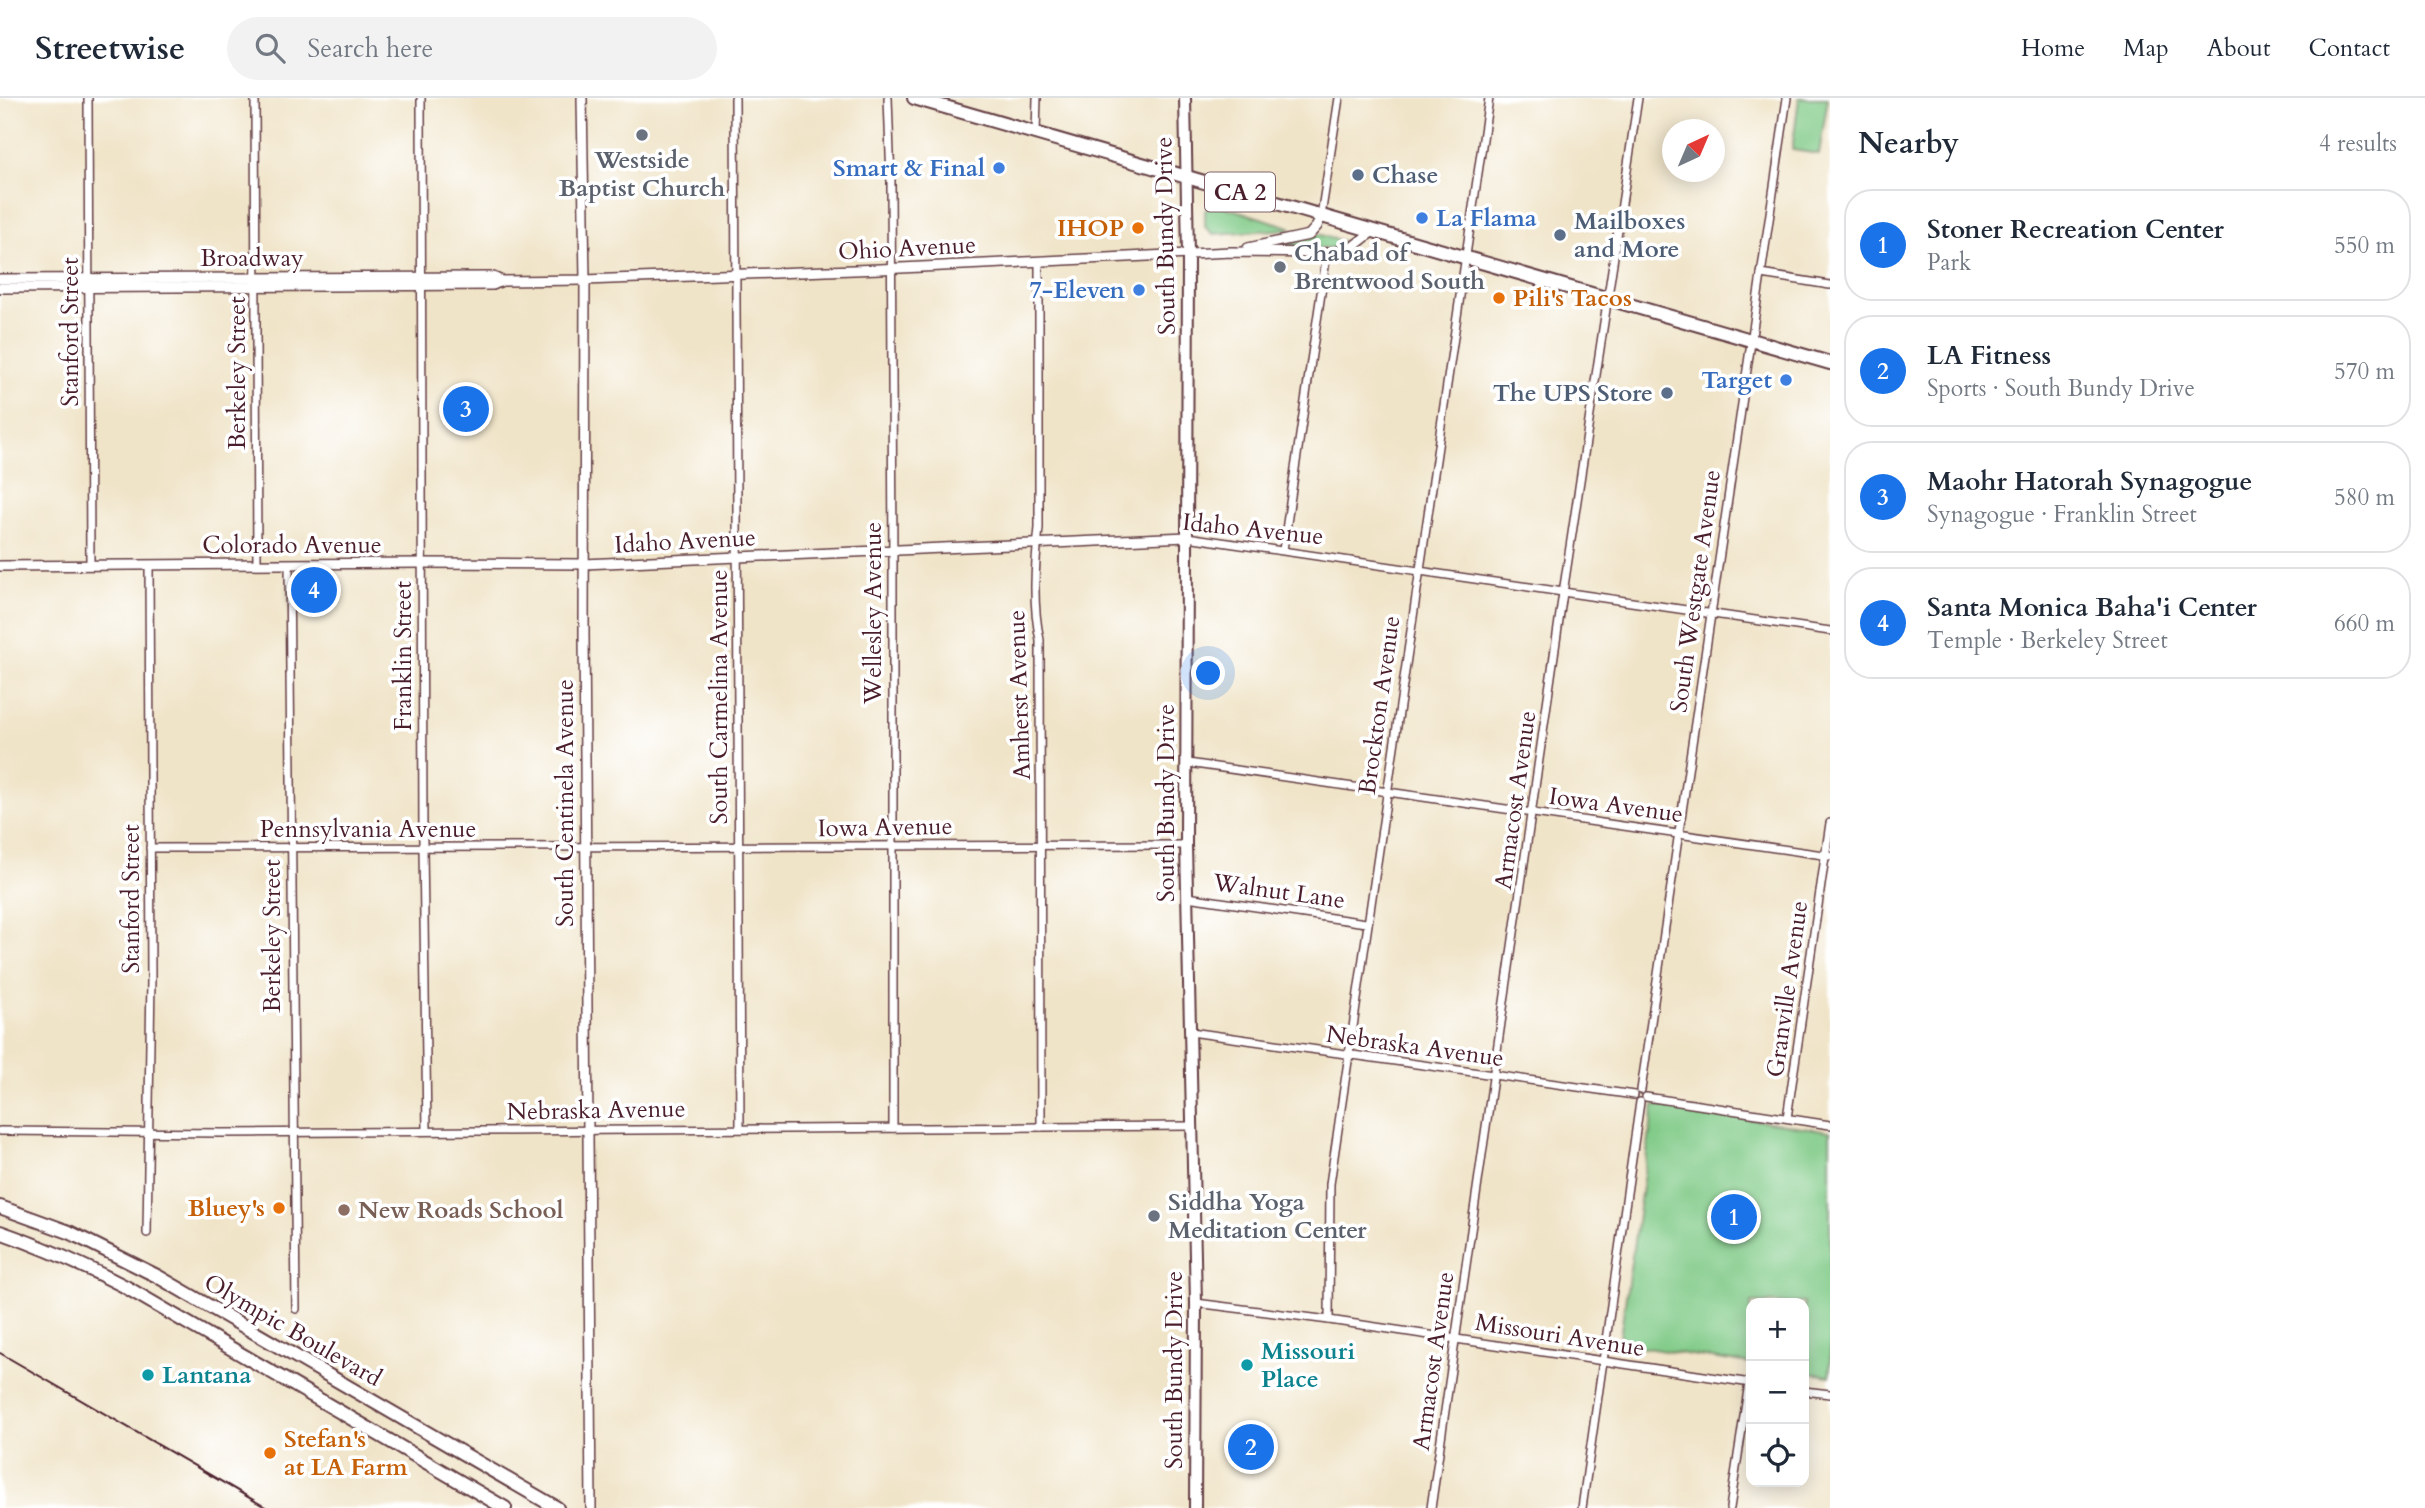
<!DOCTYPE html>
<html lang="en">
<head>
<meta charset="utf-8">
<style>
  body { margin:0; font-family:Cardo,serif; background:#f2f2f3; color:#1f2937 }
  .controls { position:absolute; right:21px; bottom:21px; display:grid; overflow:hidden; border-radius:14px; box-shadow:0 4px 18px #0003 }
  .controls button { width:63px; height:63px; display:grid; place-items:center; padding:0; border:0; border-bottom:2px solid #e0e1e3; background:#fff; color:#1f2937; font:35px sans-serif }
  .compass { position:absolute; left:1662px; top:21px; width:63px; height:63px; border-radius:50%; background:#fff; box-shadow:0 4px 18px #0003; rotate:44deg }
  .you { position:absolute; left:1209px; top:576px; width:24px; height:24px; margin:-18px; border:5px solid #fff; border-radius:50%; background:#1a73e8; box-shadow:0 0 0 10px #1a73e833 }
  .badge { display:grid; place-items:center; width:46px; height:46px; border-radius:50%; background:#1a73e8; color:#fff; font-size:23px; font-weight:700 }
  .pin { position:absolute; translate:-50% -50%; border:4px solid #fff; box-shadow:0 2px 7px #0006 }
  .list { margin:0; padding:0; list-style:none }
  h2 { display:flex; justify-content:space-between; align-items:center; height:91px; margin:0; padding:0 28px; font-size:30px }
  h2 small { font-size:23px; font-weight:400; color:#747a83 }
  .list li { display:grid; grid-template-columns:46px 1fr auto; gap:21px; align-items:center; box-sizing:border-box; height:112px; margin:0 14px 14px; padding:0 14px; border:2px solid #e0e1e3; border-radius:28px }
  .list b { display:block; font-size:26px; white-space:nowrap }
  .list p { margin:0; font-size:23px; white-space:nowrap; color:#747a83 }
  .list em { font-size:23px; font-style:normal; color:#747a83 }
  .icon { flex:none; width:38px; height:38px; fill:none; stroke:currentColor; stroke-width:2; stroke-linecap:round; stroke-linejoin:round }
  .map { position:relative; flex:none; width:1830px; height:1410px; overflow:hidden }
  header { display:flex; align-items:center; gap:42px; box-sizing:border-box; height:98px; padding:0 35px; background:#fff; border-bottom:2px solid #e0e1e3 }
  header strong { font-size:33px }
  nav { display:flex; gap:38px; margin-inline-start:auto; font-size:24px }
  .search { width:490px; height:63px; background:#f2f2f3; display:flex; align-items:center; gap:18px; box-sizing:border-box; padding:0 24px; border-radius:38px; color:#747a83; font-size:26px }
  main { display:flex }
  aside { flex:1; background:#fff }
  .map>svg:first-child { display:block }
</style>
</head>
<body>
<header>
<strong>Streetwise</strong>
<div class="search"><svg class="icon" aria-label="search" viewBox="0 0 24 24"><circle cx="10" cy="10" r="6"/><path d="M15 15l6 6"/></svg>Search here</div>
<nav><a>Home</a><a>Map</a><a>About</a><a>Contact</a></nav>
</header>
<main>
<div class="map">
<svg width="1830" height="1410" viewBox="0 0 1830 1410">
  <rect width="100%" height="100%" fill="#fff"/>
  <filter id="ink" filterUnits="userSpaceOnUse"><feTurbulence type="fractalNoise" baseFrequency=".0143" numOctaves="2"/><feDisplacementMap in="SourceGraphic" scale="14" xChannelSelector="R" yChannelSelector="G"/><feConvolveMatrix kernelMatrix="1 2 1 2 8 2 1 2 1" color-interpolation-filters="sRGB"/></filter>
  <filter id="wash" filterUnits="userSpaceOnUse"><feTurbulence type="fractalNoise" baseFrequency=".00686" numOctaves="4" result="noise"/><feDisplacementMap in="SourceGraphic" scale="28" xChannelSelector="R" yChannelSelector="G"/><feGaussianBlur stdDeviation="1.57" result="paint"/><feColorMatrix in="noise" values="0 0 0 0 0 0 0 0 0 0 0 0 0 0 0 0 0 1.4 0 .05"/><feComposite in="paint" operator="in"/></filter>
  <g filter="url(#wash)">
    <rect width="100%" height="100%" fill="#f0e4c8"/>
    <g fill="#80ca87" stroke="#657459" stroke-width="2">
      <polygon points="1799,0 1828,0 1819,56 1792,52"/>
      <polygon points="1212,105 1290,129 1291,131 1213,136 1205,129 1205,113"/>
      <path d="M 1318,136 L 1351,146 L 1334,150 L 1275,150 L 1274,148 C 1290,143 1304,145 1318,136 Z"/>
      <polygon points="1654,1007 1830,1033 1830,1278 1804,1274 1804,1205 1751,1205 1751,1266 1619,1246"/>
    </g>
  </g>
  <g filter="url(#ink)">
    <g fill="none" stroke-linecap="round" stroke-linejoin="round">
      <g stroke="#633d43" stroke-width="10">
        <g id="minor">
          <polyline points="88,0 90,467"/>
          <polyline points="255,0 257,466"/>
          <polyline points="421,0 423,750 427,1032"/>
          <polyline points="735,0 740,1030"/>
          <polyline points="888,0 891,84 893,465 893,1030"/>
          <polyline points="1036,35 1037,0"/>
          <polyline points="1321,118 1339,0"/>
          <path d="M 1039,163 L 1039,430 C 1035,467 1032,505 1040,542 L 1041,1029"/>
          <polyline points="1761,176 1830,187"/>
          <polyline points="1187,439 1830,533"/>
          <polyline points="1283,452 1327,155"/>
          <polyline points="289,466 296,1211"/>
          <polyline points="1188,665 1830,758"/>
          <polyline points="150,750 1186,747"/>
          <polyline points="1187,799 1366,825"/>
          <polyline points="1191,934 1634,997"/>
          <polyline points="1641,992 1787,0"/>
          <polyline points="1646,999 1830,1027"/>
          <polyline points="1787,1020 1830,725"/>
          <polyline points="0,1033 221,1035 1192,1028"/>
          <polyline points="147,1135 151,881 149,467"/>
          <polyline points="1196,1205 1329,1222 1751,1285"/>
          <polyline points="1329,1222 1330,1086 1489,0"/>
          <polyline points="1804,1293 1830,1296"/>
          <polyline points="1431,1410 1563,495 1638,0"/>
          <polyline points="1582,1410 1640,1004"/>
          <polyline points="1730,1410 1749,1285"/>
        </g>
      </g>
      <g stroke="#633d43" stroke-width="12">
        <g id="tertiary">
          <polyline points="582,0 585,182 584,536 591,1410"/>
          <polyline points="1248,150 1309,137 1317,128 1321,118"/>
          <polyline points="0,181 493,179 502,183"/>
          <polyline points="0,190 493,187 502,183 585,182 880,171 1231,154 1327,155 1350,151 1373,133"/>
          <polyline points="0,468 422,465 584,466 1187,439"/>
        </g>
      </g>
      <g stroke="#633d43" stroke-width="14">
        <polyline id="secondary" points="1185,0 1188,156 1186,747 1196,1205 1195,1410"/>
      </g>
      <g stroke="#633d43" stroke-width="16">
        <g id="primary">
          <polyline points="914,0 1830,265"/>
          <polyline points="0,1109 69,1134 157,1178 557,1410"/>
          <path d="M 0,1134 C 43,1149 83,1167 124,1188 L 505,1410"/>
        </g>
      </g>
      <use href="#minor" stroke="#fff" stroke-width="7"/>
      <use href="#tertiary" stroke="#fff" stroke-width="9"/>
      <use href="#secondary" stroke="#fff" stroke-width="10"/>
      <use href="#primary" stroke="#fff" stroke-width="12"/>
      <polyline stroke="#4a1f2b" stroke-width="2" points="0,1255 267,1410"/>
    </g>
  </g>
  <g fill="#6b7280" stroke="#fff" stroke-width="2.5">
    <circle cx="642" cy="37" r="7"/>
    <circle cx="1280" cy="169" r="7"/>
    <circle cx="1154" cy="1118" r="7"/>
  </g>
  <g fill="#3f7fe0" stroke="#fff" stroke-width="2.5">
    <circle cx="999" cy="70" r="7"/>
    <circle cx="1422" cy="120" r="7"/>
    <circle cx="1139" cy="192" r="7"/>
    <circle cx="1786" cy="282" r="7"/>
  </g>
  <g fill="#5c6f8a" stroke="#fff" stroke-width="2.5">
    <circle cx="1358" cy="77" r="7"/>
    <circle cx="1560" cy="137" r="7"/>
    <circle cx="1667" cy="295" r="7"/>
  </g>
  <g fill="#e8710a" stroke="#fff" stroke-width="2.5">
    <circle cx="1138" cy="130" r="7"/>
    <circle cx="1499" cy="200" r="7"/>
    <circle cx="279" cy="1110" r="7"/>
    <circle cx="270" cy="1355" r="7"/>
  </g>
  <circle fill="#8d6e63" stroke="#fff" stroke-width="2.5" cx="344" cy="1112" r="7"/>
  <g fill="#0f9aa8" stroke="#fff" stroke-width="2.5">
    <circle cx="1247" cy="1267" r="7"/>
    <circle cx="148" cy="1277" r="7"/>
  </g>
  <g text-anchor="middle" stroke-width="7" stroke-linejoin="round" paint-order="stroke">
    <rect fill="#fff" stroke="#80626b" stroke-width="2" x="1205" y="74.5" width="70" height="39" rx="5"/>
    <g font-size="23" font-weight="bold" fill="#4a1f2b">
      <text x="1240" y="102">CA 2</text>
    </g>
    <g font-size="24" font-weight="bold" fill="#5b616d" stroke="#fff" text-anchor="start">
      <text x="642" y="70" text-anchor="middle">Westside<tspan x="642" dy="28">Baptist Church</tspan></text>
      <text x="1294" y="163">Chabad of<tspan x="1294" dy="28">Brentwood South</tspan></text>
      <text x="1168" y="1112">Siddha Yoga<tspan x="1168" dy="28">Meditation Center</tspan></text>
    </g>
    <g font-size="24" font-weight="bold" fill="#366cbe" stroke="#fff" text-anchor="end">
      <text x="985" y="78">Smart &amp; Final</text>
      <text x="1436" y="128" text-anchor="start">La Flama</text>
      <text x="1125" y="200">7-Eleven</text>
      <text x="1772" y="290">Target</text>
    </g>
    <g font-size="24" font-weight="bold" fill="#4e5e75" stroke="#fff" text-anchor="start">
      <text x="1372" y="85">Chase</text>
      <text x="1574" y="131">Mailboxes<tspan x="1574" dy="28">and More</tspan></text>
      <text x="1653" y="303" text-anchor="end">The UPS Store</text>
    </g>
    <g font-size="24" font-weight="bold" fill="#c56008" stroke="#fff" text-anchor="end">
      <text x="1124" y="138">IHOP</text>
      <text x="1513" y="208" text-anchor="start">Pili's Tacos</text>
      <text x="265" y="1118">Bluey's</text>
      <text x="284" y="1349" text-anchor="start">Stefan's<tspan x="284" dy="28">at LA Farm</tspan></text>
    </g>
    <g font-size="24" fill="#4a1f2b" stroke="#fff">
      <text transform="translate(1165 138) rotate(-91)" y="8">South Bundy Drive</text>
      <text transform="translate(907 150) rotate(-3)" y="8">Ohio Avenue</text>
      <text x="252" y="168">Broadway</text>
      <text transform="translate(70 234) rotate(-90)" y="8">Stanford Street</text>
      <text transform="translate(237 275) rotate(-90)" y="8">Berkeley Street</text>
      <text transform="translate(1253 431) rotate(6)" y="8">Idaho Avenue</text>
      <text transform="translate(685 443) rotate(-3)" y="8">Idaho Avenue</text>
      <text x="292" y="455">Colorado Avenue</text>
      <text transform="translate(1695 493) rotate(-82)" y="8">South Westgate Avenue</text>
      <text transform="translate(873 515) rotate(-90)" y="8">Wellesley Avenue</text>
      <text transform="translate(403 558) rotate(-90)" y="8">Franklin Street</text>
      <text transform="translate(1019 597) rotate(-92)" y="8">Amherst Avenue</text>
      <text transform="translate(719 599) rotate(-90)" y="8">South Carmelina Avenue</text>
      <text transform="translate(1379 607) rotate(-82)" y="8">Brockton Avenue</text>
      <text transform="translate(1515 702) rotate(-82)" y="8">Armacost Avenue</text>
      <text transform="translate(565 705) rotate(-90)" y="8">South Centinela Avenue</text>
      <text transform="translate(1166 705) rotate(-90)" y="8">South Bundy Drive</text>
      <text transform="translate(1616 707) rotate(8)" y="8">Iowa Avenue</text>
      <text transform="translate(885 729) rotate(-1)" y="8">Iowa Avenue</text>
      <text x="368" y="739">Pennsylvania Avenue</text>
      <text transform="translate(1279 793) rotate(8)" y="8">Walnut Lane</text>
      <text transform="translate(131 801) rotate(-90)" y="8">Stanford Street</text>
      <text transform="translate(272 838) rotate(-90)" y="8">Berkeley Street</text>
      <text transform="translate(1787 891) rotate(-82)" y="8">Granville Avenue</text>
      <text transform="translate(1415 948) rotate(8)" y="8">Nebraska Avenue</text>
      <text transform="translate(596 1012) rotate(-1)" y="8">Nebraska Avenue</text>
      <text transform="translate(293 1232) rotate(30)" y="8">Olympic Boulevard</text>
      <text transform="translate(1560 1237) rotate(9)" y="8">Missouri Avenue</text>
      <text transform="translate(1433 1263) rotate(-82)" y="8">Armacost Avenue</text>
      <text transform="translate(1174 1272) rotate(-90)" y="8">South Bundy Drive</text>
    </g>
    <g font-size="24" font-weight="bold" fill="#785e54" stroke="#fff" text-anchor="start">
      <text x="358" y="1120">New Roads School</text>
    </g>
    <g font-size="24" font-weight="bold" fill="#0d838f" stroke="#fff" text-anchor="start">
      <text x="1261" y="1261">Missouri<tspan x="1261" dy="28">Place</tspan></text>
      <text x="162" y="1285">Lantana</text>
    </g>
  </g>
</svg>
<div class="controls">
<button>+</button>
<button>−</button>
<button><svg class="icon" aria-label="locate" viewBox="0 0 24 24"><circle cx="12" cy="12" r="6"/><path d="M12 2v4M12 18v4M2 12h4M18 12h4"/></svg></button>
</div>
<svg class="compass" viewBox="-18 -18 36 36"><path d="M0-13l5 13h-10z" fill="#e53935"/><path d="M0 13l5-13h-10z" fill="#747a83"/></svg>
<div class="you"></div>
<div class="pin badge" style="left:1734px;top:1119px">1</div>
<div class="pin badge" style="left:1251px;top:1349px">2</div>
<div class="pin badge" style="left:466px;top:311px">3</div>
<div class="pin badge" style="left:314px;top:492px">4</div>
</div>
<aside>
<h2>Nearby<small>4 results</small></h2>
<ul class="list">
<li><span class="badge">1</span><div><b>Stoner Recreation Center</b><p>Park</p></div><em>550 m</em></li>
<li><span class="badge">2</span><div><b>LA Fitness</b><p>Sports · South Bundy Drive</p></div><em>570 m</em></li>
<li><span class="badge">3</span><div><b>Maohr Hatorah Synagogue</b><p>Synagogue · Franklin Street</p></div><em>580 m</em></li>
<li><span class="badge">4</span><div><b>Santa Monica Baha'i Center</b><p>Temple · Berkeley Street</p></div><em>660 m</em></li>
</ul>
</aside>
</main>
</body>
</html>
